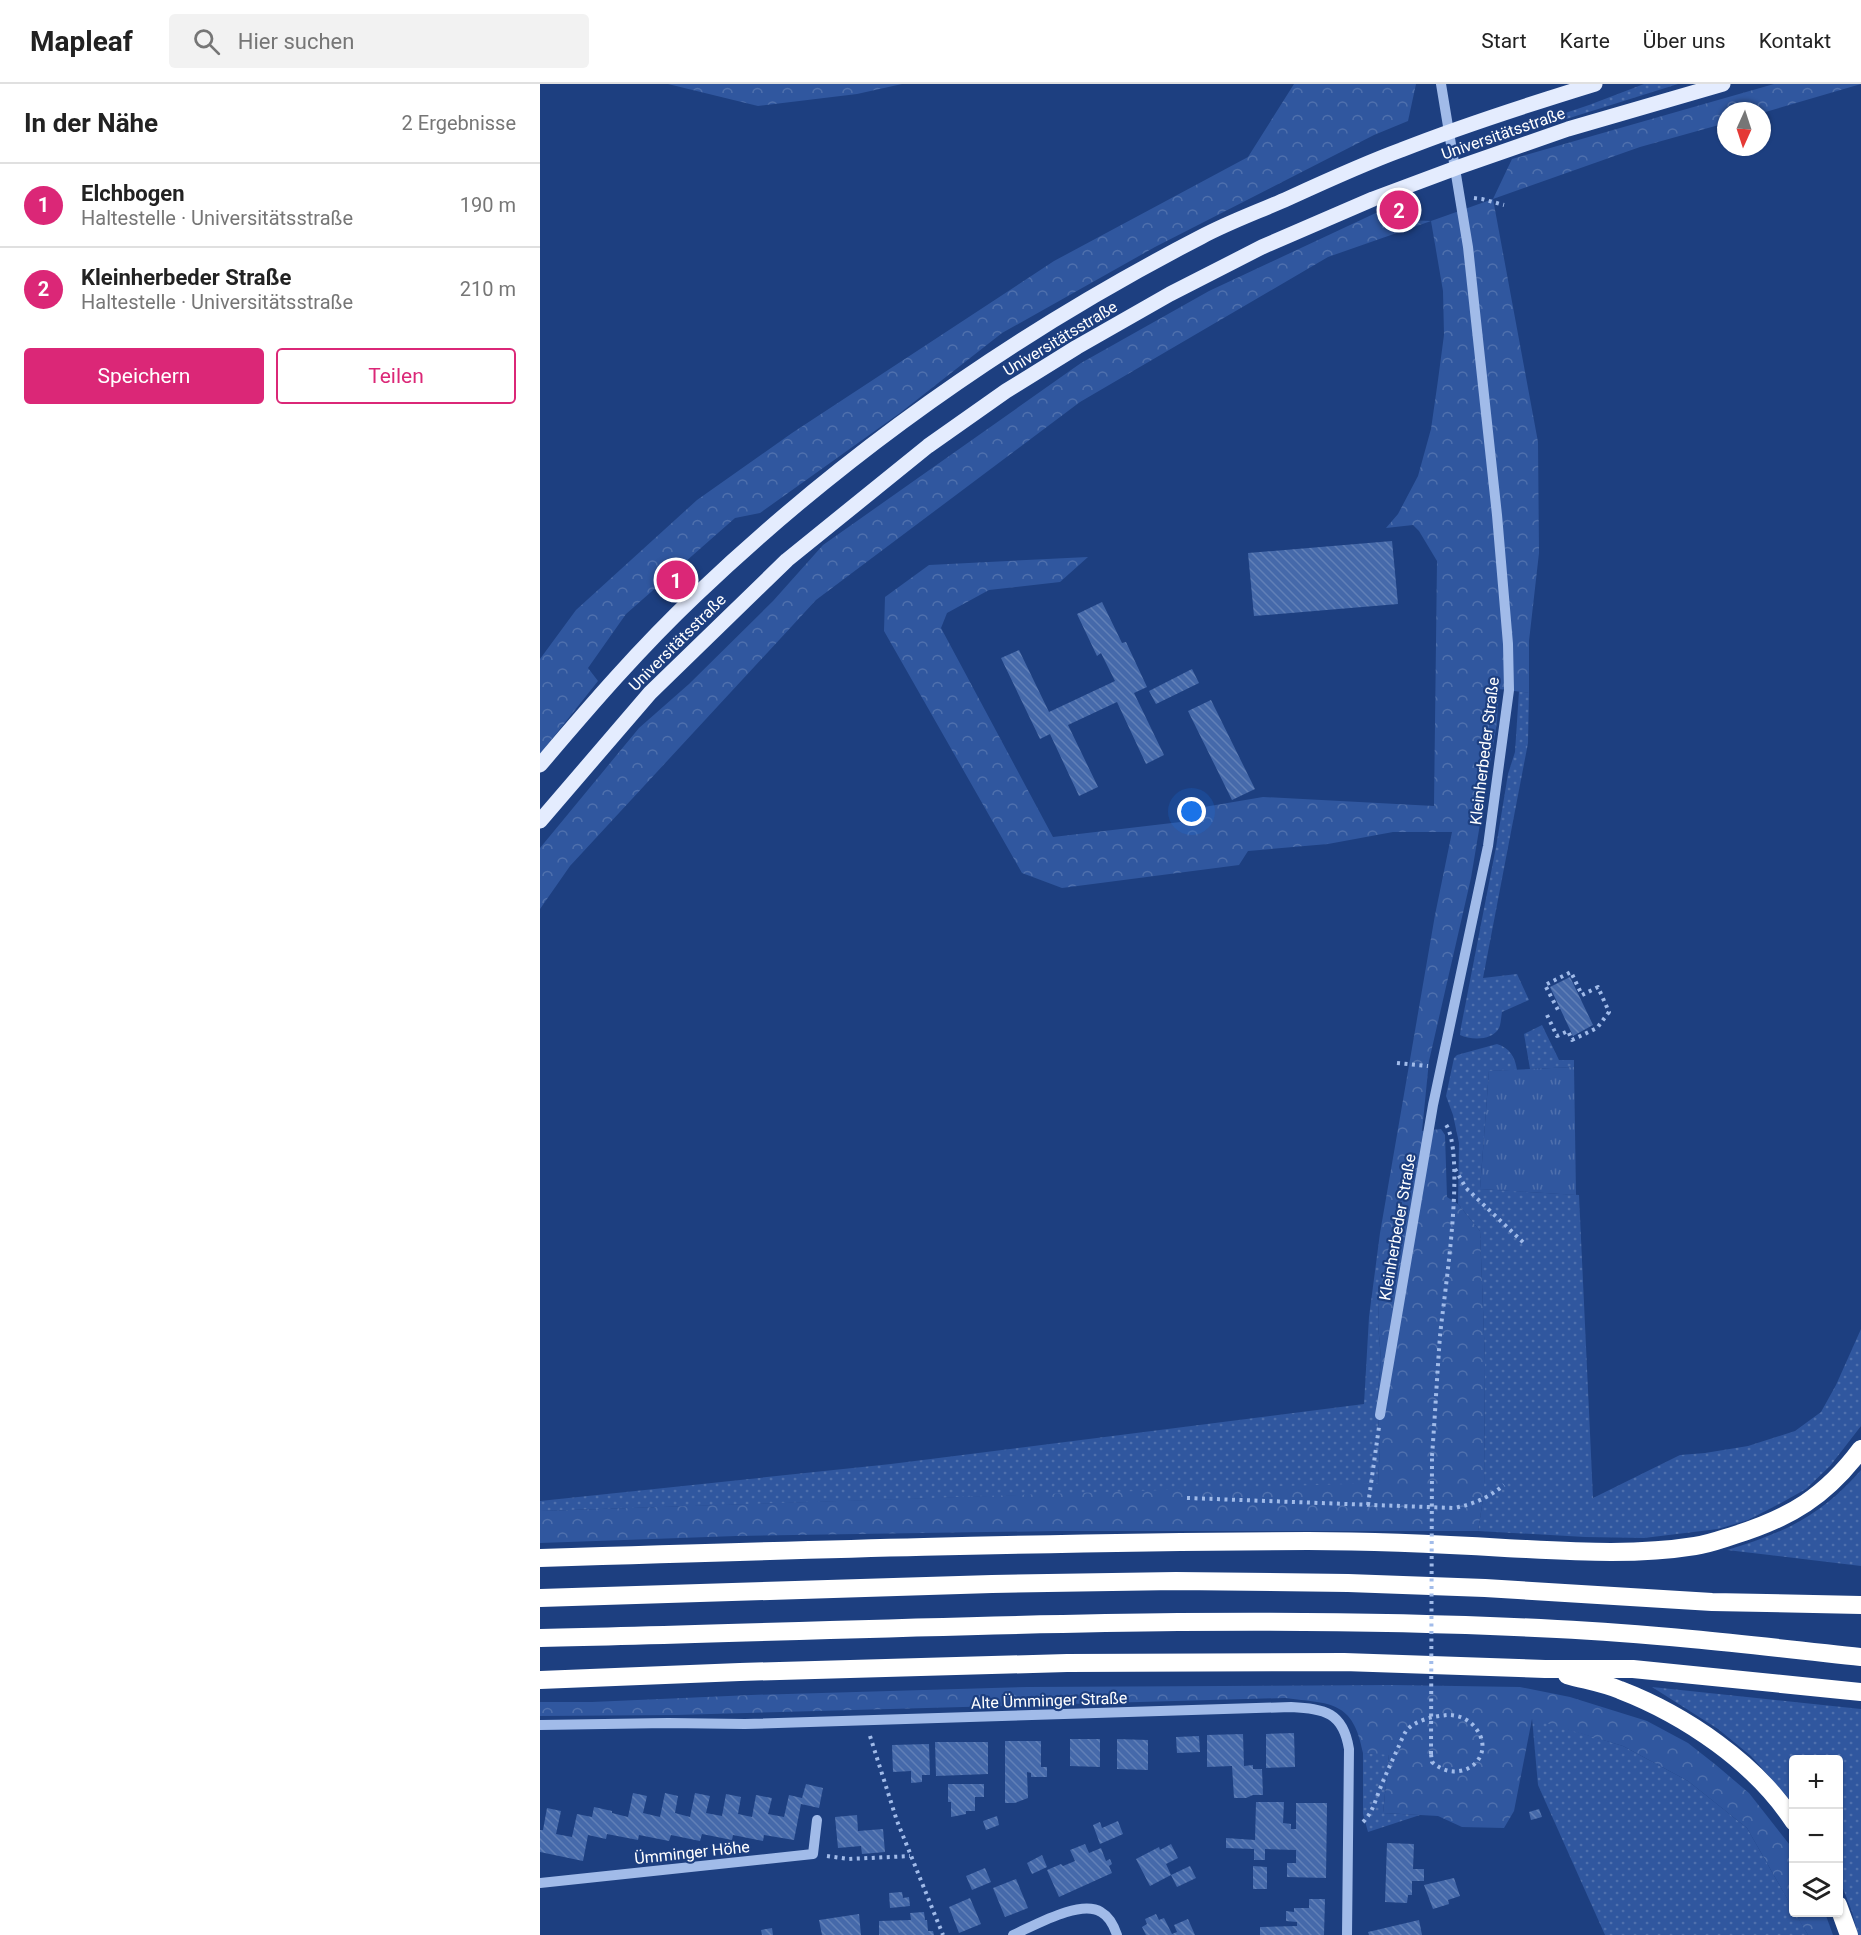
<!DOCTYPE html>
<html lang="de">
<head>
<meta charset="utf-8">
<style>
  body { margin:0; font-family:Roboto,sans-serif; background:#f2f2f2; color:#222 }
  .controls { position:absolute; right:18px; bottom:18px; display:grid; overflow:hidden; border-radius:6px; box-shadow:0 2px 4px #0004 }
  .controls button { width:54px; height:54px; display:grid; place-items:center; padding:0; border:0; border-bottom:2px solid #e0e0e0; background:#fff; color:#222; font:30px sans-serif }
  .compass { position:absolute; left:1177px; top:18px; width:54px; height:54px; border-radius:50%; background:#fff; box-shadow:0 2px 4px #0004; rotate:183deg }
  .you { position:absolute; left:652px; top:728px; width:21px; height:21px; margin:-15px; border:4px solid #fff; border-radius:50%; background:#1a73e8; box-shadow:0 0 0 9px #1a73e833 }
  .badge { display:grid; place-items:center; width:39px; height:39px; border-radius:50%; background:#db2777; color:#fff; font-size:20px; font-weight:700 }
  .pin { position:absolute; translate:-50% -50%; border:3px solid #fff; box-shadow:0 2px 6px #0006 }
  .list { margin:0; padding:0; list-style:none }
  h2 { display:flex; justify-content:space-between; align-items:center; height:78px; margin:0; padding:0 24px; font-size:26px }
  h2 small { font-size:20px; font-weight:400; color:#767676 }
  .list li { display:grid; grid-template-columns:39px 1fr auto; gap:18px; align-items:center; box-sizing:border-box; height:84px; padding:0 24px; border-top:2px solid #e0e0e0 }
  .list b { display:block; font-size:22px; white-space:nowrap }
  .list p { margin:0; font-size:20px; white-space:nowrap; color:#767676 }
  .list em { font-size:20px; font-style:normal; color:#767676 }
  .actions { display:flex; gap:12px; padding:18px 24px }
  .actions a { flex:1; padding:14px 0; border:2px solid #db2777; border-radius:6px; text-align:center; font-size:21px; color:#db2777 }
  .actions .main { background:#db2777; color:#fff }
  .icon { flex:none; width:33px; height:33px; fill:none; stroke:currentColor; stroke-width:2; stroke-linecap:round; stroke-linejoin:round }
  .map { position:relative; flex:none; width:1321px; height:1851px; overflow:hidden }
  header { display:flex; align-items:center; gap:36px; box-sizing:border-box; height:84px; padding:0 30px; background:#fff; border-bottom:2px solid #e0e0e0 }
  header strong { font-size:28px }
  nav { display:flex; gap:33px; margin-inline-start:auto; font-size:21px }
  .search { width:420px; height:54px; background:#f2f2f2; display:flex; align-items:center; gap:15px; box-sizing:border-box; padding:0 21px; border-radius:6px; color:#767676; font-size:22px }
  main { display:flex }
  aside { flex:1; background:#fff }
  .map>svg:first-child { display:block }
</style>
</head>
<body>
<header>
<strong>Mapleaf</strong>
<div class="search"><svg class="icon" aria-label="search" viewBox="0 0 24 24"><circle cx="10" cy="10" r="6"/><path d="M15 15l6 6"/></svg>Hier suchen</div>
<nav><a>Start</a><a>Karte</a><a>Über uns</a><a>Kontakt</a></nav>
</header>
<main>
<aside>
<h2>In der Nähe<small>2 Ergebnisse</small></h2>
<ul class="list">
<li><span class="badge">1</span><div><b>Elchbogen</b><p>Haltestelle · Universitätsstraße</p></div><em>190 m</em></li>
<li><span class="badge">2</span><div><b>Kleinherbeder Straße</b><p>Haltestelle · Universitätsstraße</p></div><em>210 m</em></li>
</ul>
<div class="actions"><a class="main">Speichern</a><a>Teilen</a></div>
</aside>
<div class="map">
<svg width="1321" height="1851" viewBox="0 0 1321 1851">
  <defs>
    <pattern id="grass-dots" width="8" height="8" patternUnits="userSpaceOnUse" patternTransform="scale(1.5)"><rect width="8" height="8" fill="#30579f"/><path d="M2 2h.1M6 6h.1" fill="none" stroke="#4f70ad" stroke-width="1.8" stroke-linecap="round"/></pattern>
    <pattern id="forest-crowns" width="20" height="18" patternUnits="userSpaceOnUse" patternTransform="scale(1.5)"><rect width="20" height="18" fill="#30579f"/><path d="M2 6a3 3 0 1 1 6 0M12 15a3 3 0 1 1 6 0" fill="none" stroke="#4f70ad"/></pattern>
    <pattern id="park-tufts" width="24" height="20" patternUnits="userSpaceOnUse" patternTransform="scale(1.5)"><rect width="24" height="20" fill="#30579f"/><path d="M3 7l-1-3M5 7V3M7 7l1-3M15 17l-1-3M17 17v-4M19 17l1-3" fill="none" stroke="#4f70ad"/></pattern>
    <pattern id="building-back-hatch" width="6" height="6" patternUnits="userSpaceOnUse" patternTransform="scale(1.5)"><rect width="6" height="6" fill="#4569aa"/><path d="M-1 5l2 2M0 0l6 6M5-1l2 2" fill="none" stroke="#6180b7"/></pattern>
  </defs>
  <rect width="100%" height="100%" fill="#1d3f80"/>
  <g fill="url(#grass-dots)">
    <polygon points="1104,0 1138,0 956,57 952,56 954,53 1049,21"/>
    <path d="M 979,607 L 989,609 L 988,659 L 943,894 L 977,890 L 989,916 L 962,928 C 961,933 961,940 959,944 C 952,957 931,956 920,951 L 921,943 L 956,763 L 968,690 L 975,668 Z"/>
    <polygon points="1002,941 1019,976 1034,976 1034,983 990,985 984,950"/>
    <path d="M 957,960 C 970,964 975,973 977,986 L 949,987 L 940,1105 L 1039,1111 L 1053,1414 L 1140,1371 L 1165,1369 L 1208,1362 L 1255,1347 L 1281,1328 L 1296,1301 L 1321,1245 L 1321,1342 L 1290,1382 L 1266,1405 L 1241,1419 L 1208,1436 L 1178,1445 L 1104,1454 L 1045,1453 L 938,1447 L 944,1409 L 945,1277 L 940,1147 L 918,1120 L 919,1059 L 913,1031 L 906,1012 L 914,974 L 917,971 Z"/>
    <polygon points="840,1149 840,1196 838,1239 841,1276 837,1318 840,1363 838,1400 0,1427 0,1417 351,1380 824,1320 829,1233"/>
    <path d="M 1321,1386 L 1321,1482 L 1187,1466 C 1244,1449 1281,1432 1321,1386 Z"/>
    <polygon points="1112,1603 1321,1625 1321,1851 1318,1851 1312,1828 1299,1794 1298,1676 1254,1676 1253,1719 1211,1672 1178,1645"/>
    <polygon points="992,1634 1083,1662 1148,1697 1207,1744 1268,1851 1065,1851 998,1701"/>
    <polygon points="823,1669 849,1670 843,1729 880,1731 828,1748 823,1730"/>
  </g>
  <g fill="url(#forest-crowns)">
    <polygon points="128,0 362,0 317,10 218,22"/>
    <polygon points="754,0 876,0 868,37 834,51 615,163 462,249 360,329 220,429 195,434 86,530 48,584 58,597 0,670 0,575 36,526 157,416 252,349 514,177 708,73"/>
    <polygon points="1234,0 1321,0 1222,29 1222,27 1186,27 1186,39 1100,63 953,115 998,358 999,469 989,557 989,609 959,605 957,638 931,794 889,977 882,1047 901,1045 905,1051 907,1113 918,1120 940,1147 945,1277 944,1409 938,1447 516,1447 196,1452 0,1459 0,1427 838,1399 840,1363 837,1318 841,1276 838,1239 840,1196 840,1149 895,831 912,748 853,748 788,760 708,767 699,781 522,804 482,789 344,547 345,513 389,481 548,473 520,498 449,506 407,529 401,544 513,753 649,737 664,723 723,713 894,722 897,477 879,447 873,441 846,444 858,430 878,392 891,345 898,296 904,251 903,207 891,137 788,173 540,318 276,516 30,782 0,825 0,764 99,644 149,600 233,517 283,461 541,279 669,207 840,127 844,135 891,137 953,115 972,75"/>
    <path d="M 852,1601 L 980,1603 L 1030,1613 L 1107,1637 L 1148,1659 L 1176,1681 L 1209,1709 L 1253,1765 L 1253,1825 L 1207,1744 L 1148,1697 L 1083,1662 L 992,1635 L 974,1727 L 964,1744 L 922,1743 L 898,1732 L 843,1729 L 849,1671 L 823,1669 C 813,1616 791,1620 745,1614 L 136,1631 L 0,1632 L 0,1618 L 52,1618 L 211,1611 L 488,1603 Z"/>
    <polygon points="1255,1829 1285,1829 1293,1851 1268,1851"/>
  </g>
  <polygon fill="url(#park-tufts)" points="1034,983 1036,1111 940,1105 949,987"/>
  <g fill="url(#building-back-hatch)">
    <polygon points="852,457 858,520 714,532 708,469"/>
    <polygon points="562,518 582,559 586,558 607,603 594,609 624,671 606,680 577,618 528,641 558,703 539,712 510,650 500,655 461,574 479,566 509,628 575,597 561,569 557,572 537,530"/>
    <polygon points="652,585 659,599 616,620 609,607"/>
    <polygon points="671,616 715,705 692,716 648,627"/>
    <polygon points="1030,893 1053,941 1033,952 1010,903"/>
    <polygon points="754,1649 755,1683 726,1684 726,1650"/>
    <polygon points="703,1650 704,1682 713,1681 713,1685 722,1685 723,1711 713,1711 706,1714 694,1714 692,1682 667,1683 667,1651"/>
    <polygon points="659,1652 660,1668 637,1669 636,1653"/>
    <polygon points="530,1655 560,1655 560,1683 530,1682"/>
    <polygon points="577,1655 608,1656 608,1686 577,1685"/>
    <polygon points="465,1657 501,1657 501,1683 507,1683 507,1693 491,1693 491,1689 487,1688 488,1714 475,1719 465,1719"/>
    <polygon points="395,1658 448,1658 448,1690 396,1692"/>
    <polygon points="389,1660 390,1691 382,1691 382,1698 371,1699 371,1687 353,1688 352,1661"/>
    <polygon points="266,1700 283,1704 279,1724 261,1720 254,1756 224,1751 223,1757 193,1751 192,1756 162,1750 160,1757 131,1751 129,1757 99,1751 98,1756 67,1750 66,1755 48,1751 43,1777 0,1768 0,1746 3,1746 7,1724 21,1727 16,1750 32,1753 37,1730 52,1733 54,1723 72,1727 72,1729 88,1733 93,1709 107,1712 103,1729 120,1733 125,1709 138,1712 135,1729 150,1733 155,1709 170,1712 166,1729 182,1732 186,1710 201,1713 198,1730 212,1733 216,1711 232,1714 228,1730 244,1733 249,1711 262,1714"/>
    <polygon points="408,1700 444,1700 444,1713 435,1713 435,1727 426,1727 426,1730 411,1733 411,1718 408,1718"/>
    <polygon points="716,1718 744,1718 743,1739 751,1740 751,1745 756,1745 756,1719 787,1719 786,1794 747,1793 747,1779 756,1779 756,1766 725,1765 725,1776 714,1776 714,1765 686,1764 686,1754 715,1756"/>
    <polygon points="999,1725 1002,1733 991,1736 989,1728"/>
    <polygon points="317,1731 318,1747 343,1745 345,1768 322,1770 321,1762 298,1764 295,1733"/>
    <polygon points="457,1732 459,1741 446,1746 443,1737"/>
    <polygon points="578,1737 583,1750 560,1760 553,1741 560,1738 562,1744"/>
    <polygon points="847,1759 874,1760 873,1785 884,1785 884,1797 872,1797 872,1811 868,1811 867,1819 845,1818"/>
    <polygon points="545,1760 549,1769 561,1764 566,1777 570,1775 572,1780 569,1782 572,1789 519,1813 507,1786 521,1780 523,1782 535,1777 530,1766"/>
    <polygon points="631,1760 638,1774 626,1780 631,1791 610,1802 596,1775 619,1763 620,1766"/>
    <polygon points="502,1771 507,1783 492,1790 487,1779"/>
    <polygon points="650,1782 656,1794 637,1803 631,1791"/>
    <polygon points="713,1782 727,1783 727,1805 713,1805"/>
    <polygon points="445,1784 451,1798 432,1806 426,1792"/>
    <polygon points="914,1794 920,1812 908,1816 909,1820 893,1825 884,1801"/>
    <polygon points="476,1795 488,1824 465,1833 453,1804"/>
    <polygon points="362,1808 363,1814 369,1813 370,1822 350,1824 349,1809"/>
    <polygon points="430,1814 441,1840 419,1849 409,1823"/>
    <polygon points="769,1815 785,1815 784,1851 720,1851 720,1843 757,1842 757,1838 746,1837 746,1827 754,1828 754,1824 769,1824"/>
    <polygon points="384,1828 385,1836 387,1836 388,1847 393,1847 394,1851 339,1851 339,1837 371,1836 370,1829"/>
    <polygon points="319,1830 321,1851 282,1851 279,1836"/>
    <polygon points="616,1830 619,1836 624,1834 632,1850 637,1848 634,1841 648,1835 655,1851 606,1851 602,1843 607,1840 605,1835"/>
    <polygon points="879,1836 882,1851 829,1851 828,1848"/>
    <polygon points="232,1844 233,1851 222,1851 221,1846"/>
  </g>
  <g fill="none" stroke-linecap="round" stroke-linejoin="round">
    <g stroke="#a1bbe9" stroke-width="4" stroke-dasharray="3 4.5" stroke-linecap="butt">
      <polyline points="934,114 942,115 964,121"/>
      <polyline points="1007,931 1017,952 1028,947 1032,956 1057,944 1069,928 1058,903 1042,911 1031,888 1005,901 1018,926"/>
      <polyline points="857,979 888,982"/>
      <polyline points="915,1085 926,1104 986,1161"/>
      <path d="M 892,1372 C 895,1332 897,1292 900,1252 C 904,1210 927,1069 905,1039"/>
      <path d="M 647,1414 L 914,1424 C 934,1420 948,1414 964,1401"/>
      <polyline points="828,1421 839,1343"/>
      <polyline points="330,1652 357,1737 403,1851"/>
      <path d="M 823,1738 C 831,1730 834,1721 838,1710 C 844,1694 851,1679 858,1664 C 860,1659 863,1652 866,1647 C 875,1636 894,1632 908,1631 C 917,1631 926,1634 933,1641 C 961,1671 921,1704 892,1678 L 891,1670"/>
      <polyline points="287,1772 309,1775 370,1772"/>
    </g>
    <g stroke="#a1bbe9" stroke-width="10">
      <polyline points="840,1331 893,1021 948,762 969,606 968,560 957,431 928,163 901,0"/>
      <path d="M 0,1641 L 128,1639 L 205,1640 L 751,1623 C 785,1625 803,1628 809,1665 L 807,1851"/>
      <polyline points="0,1799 273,1770 277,1736"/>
      <path d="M 473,1851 C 494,1842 540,1815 561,1828 C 570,1833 574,1842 577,1851"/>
    </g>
    <g stroke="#e4ecfe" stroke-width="15">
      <path d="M 0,681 C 50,622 100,564 156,511 C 306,368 477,248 661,153 C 689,138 720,127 749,114 C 786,97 823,80 861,66 C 924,41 990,20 1055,0"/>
      <polyline points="0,737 110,609 247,476 388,362 466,307 537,263 630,210 722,163 833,115 916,84 1028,45 1183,0"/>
    </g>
    <g stroke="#fff" stroke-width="18">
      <path d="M 0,1474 C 256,1466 512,1458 768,1457 C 834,1457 900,1460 965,1464 C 1028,1467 1093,1472 1155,1462 C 1169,1460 1182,1455 1195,1451 C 1250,1434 1286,1412 1321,1365"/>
      <polyline points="0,1514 452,1500 636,1497 808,1499 945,1504 1172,1518 1321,1521"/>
      <path d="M 0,1554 C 339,1547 678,1527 1017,1545 C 1118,1550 1220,1562 1321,1573"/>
      <path d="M 1027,1591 C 1044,1596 1063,1599 1080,1606 C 1145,1631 1216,1679 1254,1738"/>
      <polyline points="0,1596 200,1588 527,1579 804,1578 1005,1585 1093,1585 1321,1608"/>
      <polyline points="1298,1821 1309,1851"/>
    </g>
    <polyline stroke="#a1bbe9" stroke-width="4" stroke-dasharray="3 4.5" stroke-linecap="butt" points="891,1670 892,1372"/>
  </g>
  <g text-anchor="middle" stroke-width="4.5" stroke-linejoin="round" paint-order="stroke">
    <g font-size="16" fill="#fff" stroke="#1d3f80">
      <text transform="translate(963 49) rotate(-19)" y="6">Universitätsstraße</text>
      <text transform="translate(520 254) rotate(-31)" y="6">Universitätsstraße</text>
      <text transform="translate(137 558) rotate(-45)" y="6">Universitätsstraße</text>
      <text transform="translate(944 667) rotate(-83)" y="6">Kleinherbeder Straße</text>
      <text transform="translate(857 1143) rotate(-80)" y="6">Kleinherbeder Straße</text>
      <text transform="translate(509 1616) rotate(-2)" y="6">Alte Ümminger Straße</text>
      <text transform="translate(152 1768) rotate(-6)" y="6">Ümminger Höhe</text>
    </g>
  </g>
</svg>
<div class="controls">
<button>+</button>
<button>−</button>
<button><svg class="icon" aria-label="layers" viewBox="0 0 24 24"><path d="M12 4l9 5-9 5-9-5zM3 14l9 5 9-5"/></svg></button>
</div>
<svg class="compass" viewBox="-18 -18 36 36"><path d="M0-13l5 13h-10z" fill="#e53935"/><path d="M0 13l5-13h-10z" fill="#767676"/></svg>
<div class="you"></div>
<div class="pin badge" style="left:136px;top:496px">1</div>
<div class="pin badge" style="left:859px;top:126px">2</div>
</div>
</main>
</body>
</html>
